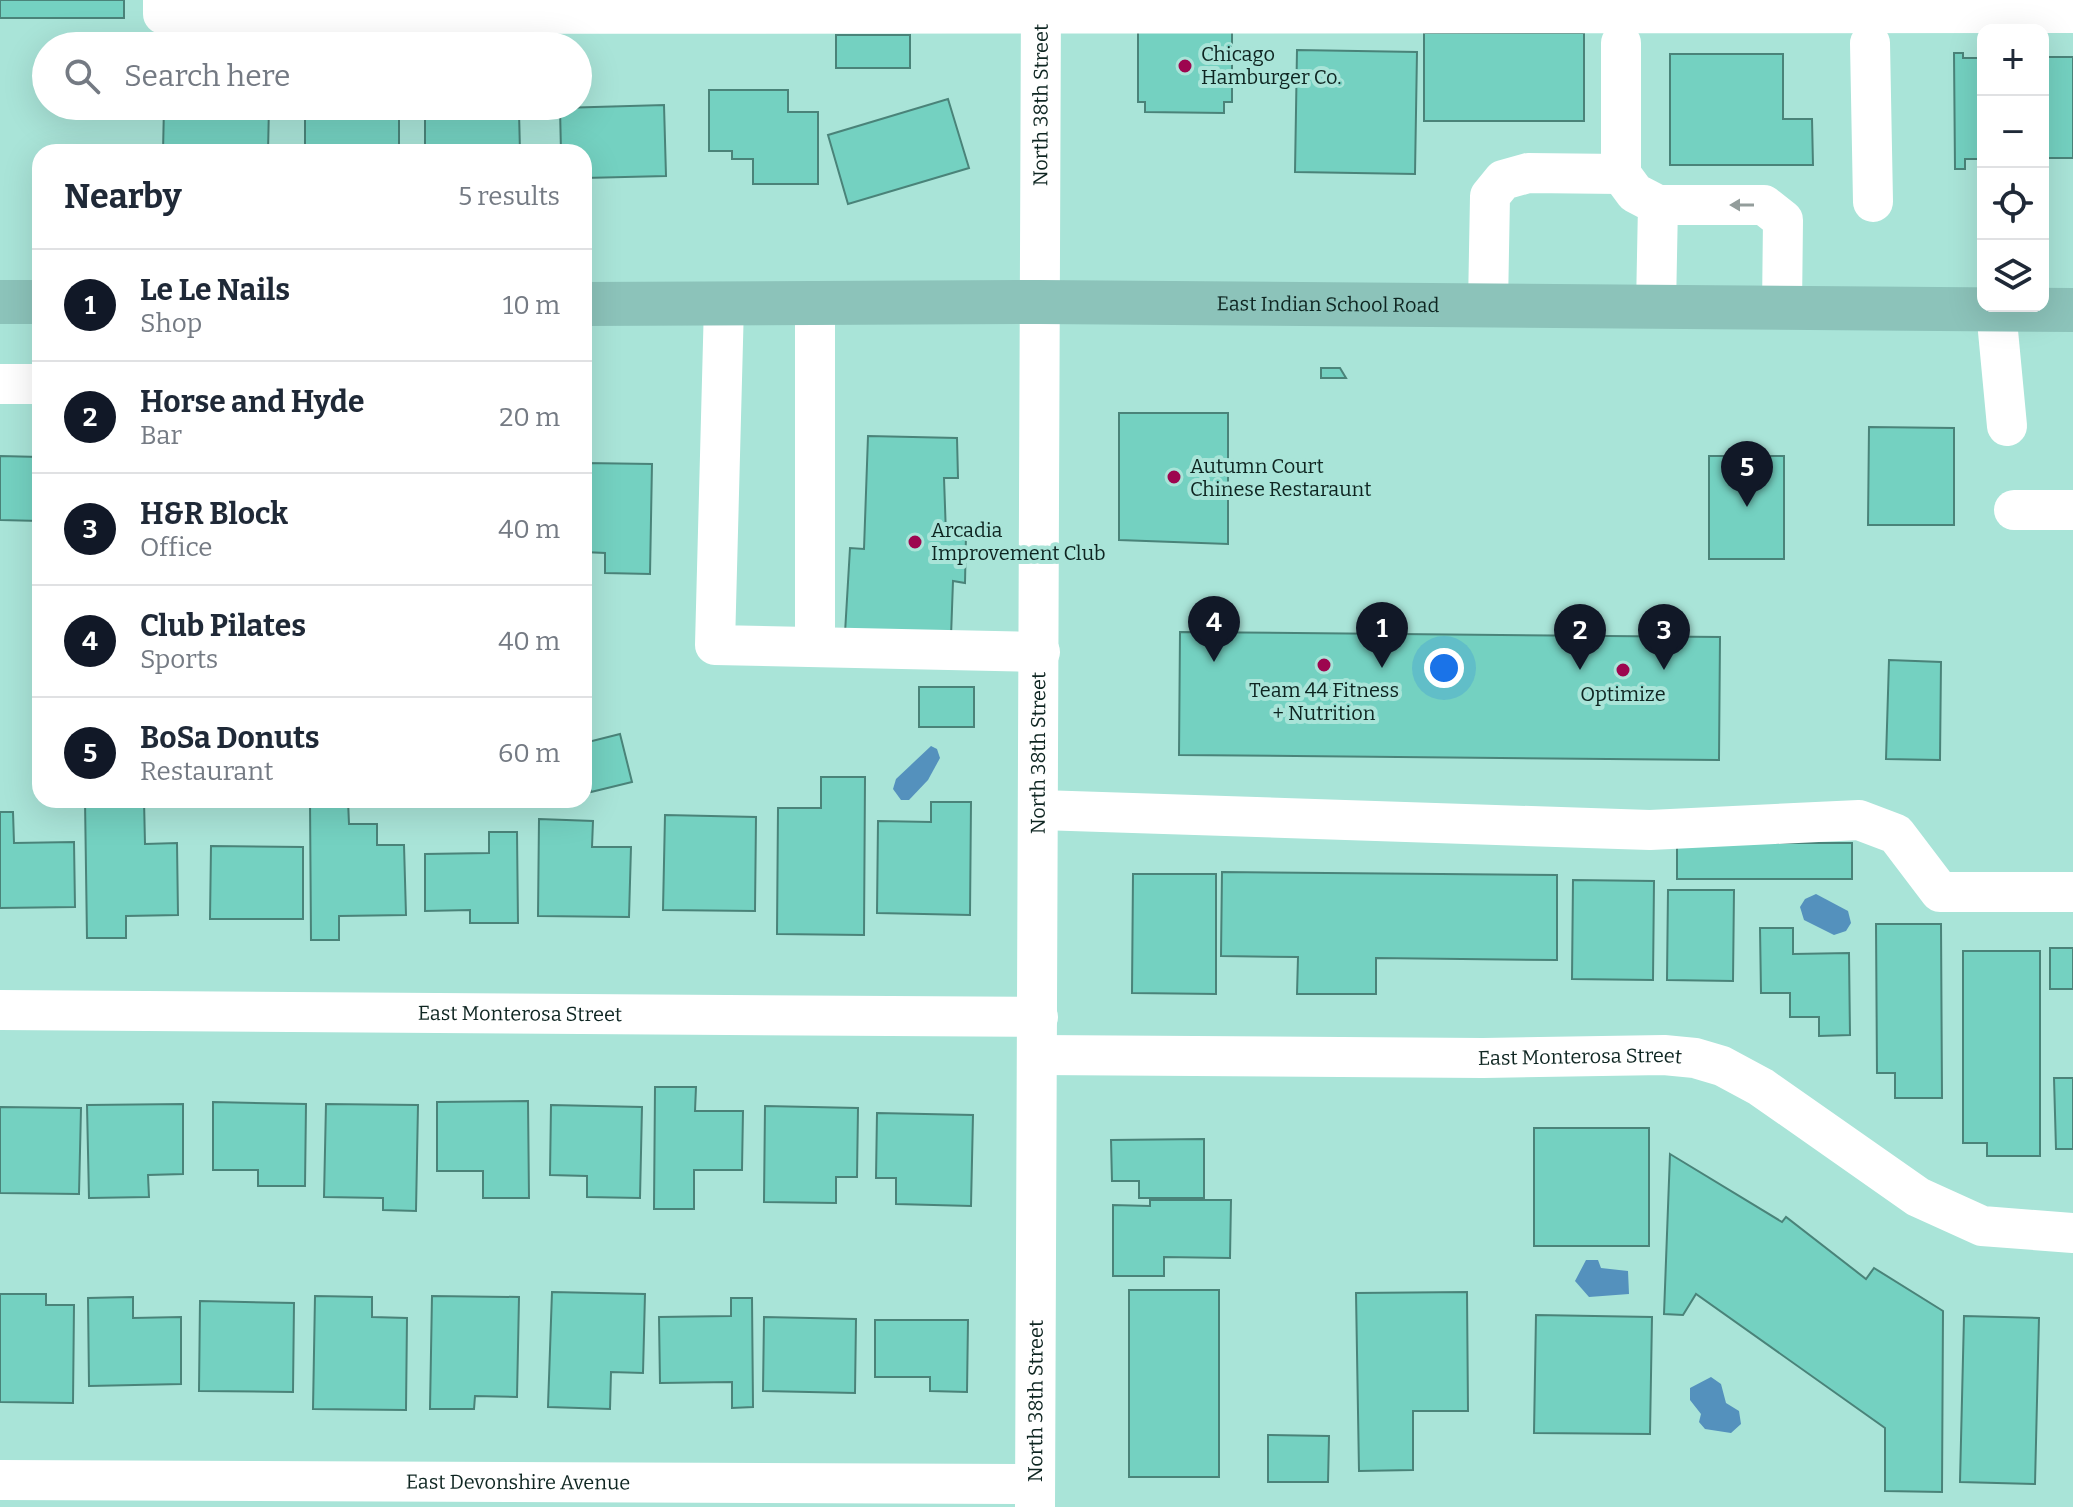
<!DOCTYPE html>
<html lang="en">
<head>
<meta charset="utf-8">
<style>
  body { margin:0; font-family:Bitter,serif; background:#f2f2f3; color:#1f2937 }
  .controls { position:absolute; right:24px; top:24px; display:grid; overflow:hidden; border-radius:16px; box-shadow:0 8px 32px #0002 }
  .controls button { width:72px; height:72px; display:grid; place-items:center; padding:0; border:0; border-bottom:2px solid #e0e1e3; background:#fff; color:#1f2937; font:40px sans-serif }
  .you { position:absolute; left:1444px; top:668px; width:28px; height:28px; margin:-20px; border:6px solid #fff; border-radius:50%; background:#1a73e8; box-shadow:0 0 0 12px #1a73e833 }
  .badge { display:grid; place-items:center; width:52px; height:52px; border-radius:50%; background:#111827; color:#fff; font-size:26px; font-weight:700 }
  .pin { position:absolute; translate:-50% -66px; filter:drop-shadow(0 2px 4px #0008) }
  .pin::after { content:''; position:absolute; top:42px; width:28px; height:24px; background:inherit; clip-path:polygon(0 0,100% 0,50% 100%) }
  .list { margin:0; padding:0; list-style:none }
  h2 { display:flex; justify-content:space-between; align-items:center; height:104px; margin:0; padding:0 32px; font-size:34px }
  h2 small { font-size:26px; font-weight:400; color:#747a83 }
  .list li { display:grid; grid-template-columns:52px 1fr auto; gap:24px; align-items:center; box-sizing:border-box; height:112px; padding:0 32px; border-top:2px solid #e0e1e3 }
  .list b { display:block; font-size:30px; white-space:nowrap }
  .list p { margin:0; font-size:26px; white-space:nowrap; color:#747a83 }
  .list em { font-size:26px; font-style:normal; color:#747a83 }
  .icon { flex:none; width:44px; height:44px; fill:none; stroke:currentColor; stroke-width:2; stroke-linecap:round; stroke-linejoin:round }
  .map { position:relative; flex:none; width:2073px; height:1507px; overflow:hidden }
  .search { position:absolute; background:#fff; box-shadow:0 8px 32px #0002; left:32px; top:32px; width:560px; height:88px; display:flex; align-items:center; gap:20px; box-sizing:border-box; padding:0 28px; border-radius:44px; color:#747a83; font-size:30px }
  .panel { position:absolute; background:#fff; box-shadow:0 8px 32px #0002; left:32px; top:144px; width:560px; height:664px; border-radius:24px }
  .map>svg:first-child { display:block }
</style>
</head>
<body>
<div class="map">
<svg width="2073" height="1507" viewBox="0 0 2073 1507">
  <rect width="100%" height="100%" fill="#a9e4d8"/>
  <g fill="#5491bd">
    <polygon points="931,746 937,749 940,758 928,780 909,800 901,800 893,789 896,779"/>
    <polygon points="1816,894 1848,911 1851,923 1846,931 1834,935 1804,920 1800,907 1805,899"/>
    <polygon points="1586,1260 1598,1260 1601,1268 1628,1271 1629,1294 1589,1297 1575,1281"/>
    <polygon points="1711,1377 1721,1384 1726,1403 1739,1411 1741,1424 1731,1433 1705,1429 1699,1422 1701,1414 1690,1400 1690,1388"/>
  </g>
  <g fill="#74d1c1" stroke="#4a8379" stroke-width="2">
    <rect x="0" y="0" width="124" height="18"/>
    <polygon points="1138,29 1232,30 1232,102 1224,102 1224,113 1145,112 1145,102 1138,102"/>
    <rect x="1424" y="33" width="160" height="88"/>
    <rect x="836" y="35" width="74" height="33"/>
    <polygon points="1297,50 1417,52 1415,174 1295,172"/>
    <polygon points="1954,53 1963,53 1963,58 1983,58 1983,159 1965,159 1965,169 1955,169"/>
    <polygon points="1670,54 1783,54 1783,119 1812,119 1813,165 1670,165"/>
    <rect x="2043" y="57" width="30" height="101"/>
    <polygon points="709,90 788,90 788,112 818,112 818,184 753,184 753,159 732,159 732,151 709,151"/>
    <polygon points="948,99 969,168 848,204 828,135"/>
    <polygon points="664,105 666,176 584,178 584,152 561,152 560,108"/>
    <polygon points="164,106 269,106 268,152 163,152"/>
    <polygon points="357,106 399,106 399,152 305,152 305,118 357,118"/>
    <polygon points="425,106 495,106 495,112 519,112 520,152 425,152"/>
    <polygon points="1321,368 1340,368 1346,378 1321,378"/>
    <polygon points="1119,413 1228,413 1228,544 1119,540"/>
    <polygon points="1869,427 1954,428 1954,525 1868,525"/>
    <polygon points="868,436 957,438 958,478 944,478 946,535 966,534 965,583 953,581 951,637 845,633 850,548 864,549"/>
    <polygon points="0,456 40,457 40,521 0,520"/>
    <rect x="1709" y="456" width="75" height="103"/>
    <polygon points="584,463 652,464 650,574 605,573 605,553 584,552"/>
    <polygon points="1180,632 1720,637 1719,760 1179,755"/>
    <polygon points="1889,660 1941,662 1940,760 1886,759"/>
    <rect x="919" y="687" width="55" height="40"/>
    <polygon points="620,734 632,782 591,792 584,765 584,743"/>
    <polygon points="821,777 865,777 864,935 777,934 778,808 821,808"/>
    <polygon points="85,800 144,800 145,844 177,843 178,915 126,916 126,938 87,938"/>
    <polygon points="310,800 348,800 349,824 377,824 377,845 404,845 406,915 339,916 339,940 311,940"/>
    <polygon points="931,802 971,802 970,915 877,913 878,821 931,822"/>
    <polygon points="0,812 13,812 14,843 74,842 75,907 0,908"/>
    <polygon points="665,815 756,817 755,911 663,910"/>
    <polygon points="539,819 593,821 592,847 631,847 629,917 538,916"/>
    <polygon points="489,832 517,832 518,923 470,923 470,910 425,911 425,854 489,853"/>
    <rect x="1677" y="843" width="175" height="36"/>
    <polygon points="211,846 303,847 303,919 210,919"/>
    <polygon points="1222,872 1557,875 1557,960 1376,958 1376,994 1297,994 1298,957 1221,956"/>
    <polygon points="1133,874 1216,874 1216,994 1132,993"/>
    <polygon points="1573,880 1654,881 1653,980 1572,979"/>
    <polygon points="1668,890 1734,890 1733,981 1667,980"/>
    <polygon points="1876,924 1941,924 1942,1098 1895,1098 1895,1073 1877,1073"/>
    <polygon points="1760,928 1793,928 1793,954 1849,953 1850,1035 1819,1036 1819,1017 1790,1017 1790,993 1761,993"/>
    <rect x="2050" y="948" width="23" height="41"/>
    <polygon points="1963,951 2040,951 2040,1156 1987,1156 1987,1143 1963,1143"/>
    <polygon points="2054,1078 2073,1078 2073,1149 2056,1149"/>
    <polygon points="655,1087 696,1087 695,1111 743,1111 742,1170 694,1170 694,1209 654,1209"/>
    <polygon points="528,1101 529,1198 483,1198 483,1171 437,1171 437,1102"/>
    <polygon points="213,1102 306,1104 305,1186 258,1186 258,1170 213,1170"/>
    <polygon points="183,1104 183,1174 148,1175 149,1197 89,1198 87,1105"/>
    <polygon points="326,1104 418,1105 416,1211 383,1210 383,1198 324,1197"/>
    <polygon points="551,1105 642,1107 640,1198 587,1197 587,1176 550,1175"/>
    <polygon points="765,1106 858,1108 857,1177 836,1177 836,1203 764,1202"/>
    <polygon points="0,1107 81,1108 79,1194 0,1193"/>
    <polygon points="877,1113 973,1115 971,1206 896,1204 896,1178 876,1178"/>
    <rect x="1534" y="1128" width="115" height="118"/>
    <polygon points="1204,1139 1204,1198 1139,1198 1139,1181 1112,1181 1111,1140"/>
    <polygon points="1670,1154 1782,1222 1786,1217 1866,1279 1874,1268 1943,1311 1942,1492 1885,1491 1885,1428 1696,1294 1683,1315 1664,1314"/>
    <polygon points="1150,1200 1231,1200 1230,1258 1164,1257 1164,1276 1113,1276 1113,1205 1150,1206"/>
    <rect x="1129" y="1290" width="90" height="187"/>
    <polygon points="552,1292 645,1294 643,1373 611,1372 610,1409 548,1407"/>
    <polygon points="1467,1292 1468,1411 1413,1411 1413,1470 1359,1471 1356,1293"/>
    <polygon points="0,1294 46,1294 46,1305 74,1305 73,1403 0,1402"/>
    <polygon points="315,1296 372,1297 372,1317 407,1318 406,1410 313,1409"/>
    <polygon points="432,1296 519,1297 517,1397 475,1396 474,1409 430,1409"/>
    <polygon points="133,1297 133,1318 181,1317 181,1384 89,1386 88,1298"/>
    <polygon points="731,1298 752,1298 753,1407 732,1408 732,1382 660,1383 659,1317 731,1316"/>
    <polygon points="200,1301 294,1303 293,1392 199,1391"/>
    <polygon points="1536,1315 1652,1317 1650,1434 1534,1433"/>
    <polygon points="1964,1316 2039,1318 2035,1484 1960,1482"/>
    <polygon points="764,1317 856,1319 855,1393 763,1391"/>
    <polygon points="875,1320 968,1320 967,1392 930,1391 930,1377 875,1377"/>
    <polygon points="1268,1435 1329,1436 1328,1482 1268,1482"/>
  </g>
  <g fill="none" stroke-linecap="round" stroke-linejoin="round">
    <g stroke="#fff" stroke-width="40">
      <polyline points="163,0 163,14 2073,13"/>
      <polyline points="1621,43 1621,174 1635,193 1658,205 1656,307"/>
      <polyline points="1870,43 1873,202"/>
      <polyline points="1658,205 1764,205 1783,220 1782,308"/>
      <polyline points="815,303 815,647"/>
      <polyline points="724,304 715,645 1040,652"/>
      <polyline points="1488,306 1490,196 1503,180 1528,173 1621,174"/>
      <polyline points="1996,310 2007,426"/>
      <polyline points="0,384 40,384"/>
      <polyline points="2014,510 2073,510"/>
      <polyline points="1040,810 1650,830 1859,820 1896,834 1940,892 2073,892"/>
      <path id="s1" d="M 0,1010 L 1038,1017"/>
      <path id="s2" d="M 1038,1055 L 1483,1058 L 1664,1055 L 1695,1058 L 1722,1066 L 1761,1087 L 1918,1197 L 1982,1226 L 2073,1233"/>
      <path id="s3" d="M 0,1480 L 1035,1484"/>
      <path id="s4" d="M 1035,1507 L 1041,0"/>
    </g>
    <g stroke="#8cc3ba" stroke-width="44">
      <polyline points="0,302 40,302"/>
      <path id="s5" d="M 584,304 L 1040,302 L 2073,310"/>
    </g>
  </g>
  <defs><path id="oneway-solid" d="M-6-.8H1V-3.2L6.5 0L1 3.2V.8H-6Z" transform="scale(2)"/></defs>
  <use fill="#939d9b" href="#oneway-solid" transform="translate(1742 205) rotate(180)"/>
  <g fill="#9d054f" stroke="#a9e4d8" stroke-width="3">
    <circle cx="1185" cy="66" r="8"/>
    <circle cx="1174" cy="477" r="8"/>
    <circle cx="915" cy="542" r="8"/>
    <circle cx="1324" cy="665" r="8"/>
    <circle cx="1623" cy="670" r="8"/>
  </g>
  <g text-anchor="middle" stroke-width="8" stroke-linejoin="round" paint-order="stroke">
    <g font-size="20" fill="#0e2521" stroke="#a9e4d8" text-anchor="start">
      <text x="1201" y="61">Chicago<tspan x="1201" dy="23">Hamburger Co.</tspan></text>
      <text x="1190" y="473">Autumn Court<tspan x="1190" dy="23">Chinese Restaraunt</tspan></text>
      <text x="931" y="537">Arcadia<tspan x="931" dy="23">Improvement Club</tspan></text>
      <text x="1324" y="697" text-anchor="middle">Team 44 Fitness<tspan x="1324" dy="23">+ Nutrition</tspan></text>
      <text x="1623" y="701" text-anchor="middle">Optimize</text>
    </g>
    <g font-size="20" fill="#0e2521" stroke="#a9e4d8">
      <text dy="7" stroke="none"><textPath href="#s4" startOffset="1402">North 38th Street</textPath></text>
      <text dy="7" stroke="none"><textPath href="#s5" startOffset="744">East Indian School Road</textPath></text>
      <text dy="7" stroke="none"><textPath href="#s4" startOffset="754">North 38th Street</textPath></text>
      <text dy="7" stroke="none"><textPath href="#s1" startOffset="520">East Monterosa Street</textPath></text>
      <text dy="7" stroke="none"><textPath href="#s2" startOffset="542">East Monterosa Street</textPath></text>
      <text dy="7" stroke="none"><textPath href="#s4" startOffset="106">North 38th Street</textPath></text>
      <text dy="7" stroke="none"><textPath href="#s3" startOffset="518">East Devonshire Avenue</textPath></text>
    </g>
  </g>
</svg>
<div class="controls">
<button>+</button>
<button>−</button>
<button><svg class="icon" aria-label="locate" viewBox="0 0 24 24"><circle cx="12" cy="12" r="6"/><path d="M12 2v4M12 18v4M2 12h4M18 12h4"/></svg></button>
<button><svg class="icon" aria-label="layers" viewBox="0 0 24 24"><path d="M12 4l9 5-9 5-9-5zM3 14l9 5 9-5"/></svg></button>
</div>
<div class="you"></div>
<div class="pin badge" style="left:1382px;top:668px">1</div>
<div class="pin badge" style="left:1580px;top:670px">2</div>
<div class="pin badge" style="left:1664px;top:670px">3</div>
<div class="pin badge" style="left:1214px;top:662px">4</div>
<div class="pin badge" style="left:1747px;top:507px">5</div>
<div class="search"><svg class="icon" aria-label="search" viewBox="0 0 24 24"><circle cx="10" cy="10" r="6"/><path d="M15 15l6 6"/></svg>Search here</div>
<section class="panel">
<h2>Nearby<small>5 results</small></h2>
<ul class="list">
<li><span class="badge">1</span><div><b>Le Le Nails</b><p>Shop</p></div><em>10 m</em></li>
<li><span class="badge">2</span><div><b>Horse and Hyde</b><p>Bar</p></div><em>20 m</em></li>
<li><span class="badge">3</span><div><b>H&amp;R Block</b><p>Office</p></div><em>40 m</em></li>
<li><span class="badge">4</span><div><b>Club Pilates</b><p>Sports</p></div><em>40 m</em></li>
<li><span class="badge">5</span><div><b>BoSa Donuts</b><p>Restaurant</p></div><em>60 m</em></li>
</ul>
</section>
</div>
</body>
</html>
